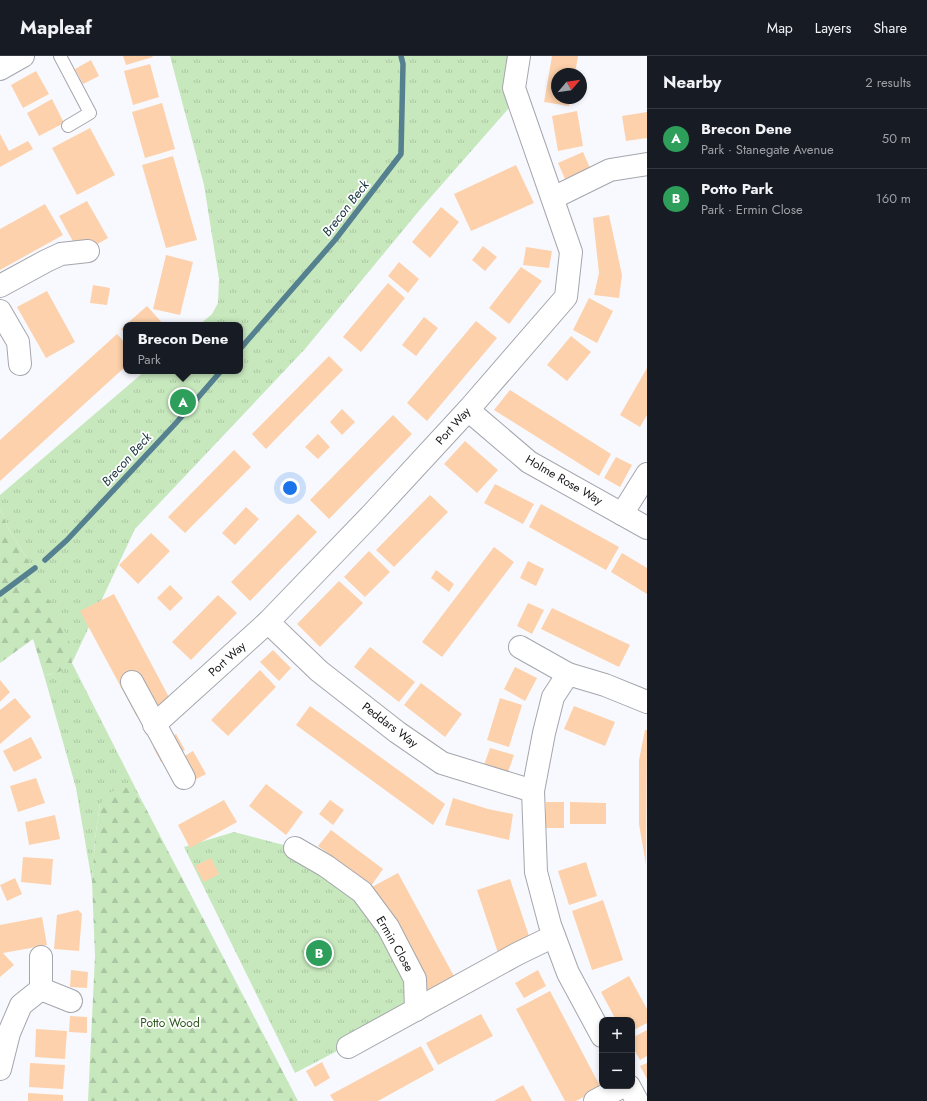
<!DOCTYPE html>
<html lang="en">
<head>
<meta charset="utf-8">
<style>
  body { margin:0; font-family:Jost,sans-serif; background:#242831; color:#f1f3f6 }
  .controls { position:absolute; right:12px; bottom:12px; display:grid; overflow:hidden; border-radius:8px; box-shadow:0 2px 6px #0003 }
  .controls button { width:36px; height:36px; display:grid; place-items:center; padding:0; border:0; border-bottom:1px solid #363941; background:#171b24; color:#f1f3f6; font:20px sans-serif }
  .compass { position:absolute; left:551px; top:12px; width:36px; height:36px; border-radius:50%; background:#171b24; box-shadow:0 2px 6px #0003; rotate:61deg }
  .you { position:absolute; left:290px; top:432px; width:14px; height:14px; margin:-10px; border:3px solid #fff; border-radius:50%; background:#1a73e8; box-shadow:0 0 0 6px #1a73e833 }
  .badge { display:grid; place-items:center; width:26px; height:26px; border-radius:50%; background:#8c9099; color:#fff; font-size:13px; font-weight:700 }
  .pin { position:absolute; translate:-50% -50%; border:2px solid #fff; box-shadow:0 1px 4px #0006 }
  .popup { position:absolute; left:123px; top:266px; width:120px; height:52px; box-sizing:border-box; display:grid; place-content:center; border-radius:8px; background:#171b24; filter:drop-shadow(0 1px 3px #0005); font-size:13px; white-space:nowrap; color:#9ea1a6 }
  .popup b { font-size:15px; color:#f1f3f6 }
  .popup::after { content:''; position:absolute; left:50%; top:100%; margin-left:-8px; border:8px solid transparent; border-top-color:#171b24 }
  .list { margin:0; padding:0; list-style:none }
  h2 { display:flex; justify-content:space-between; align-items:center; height:52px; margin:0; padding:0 16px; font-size:17px }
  h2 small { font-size:13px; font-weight:400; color:#9ea1a6 }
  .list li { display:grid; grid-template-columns:26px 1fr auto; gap:12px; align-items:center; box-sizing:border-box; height:60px; padding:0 16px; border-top:1px solid #363941 }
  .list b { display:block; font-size:15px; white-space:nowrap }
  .list p { margin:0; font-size:13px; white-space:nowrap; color:#9ea1a6 }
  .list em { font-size:13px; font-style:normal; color:#9ea1a6 }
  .map { position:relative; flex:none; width:647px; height:1045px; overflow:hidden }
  header { display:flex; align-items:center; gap:24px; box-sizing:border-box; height:56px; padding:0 20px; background:#171b24; border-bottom:1px solid #363941 }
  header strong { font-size:19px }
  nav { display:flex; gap:22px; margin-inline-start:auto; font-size:14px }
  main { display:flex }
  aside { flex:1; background:#171b24 }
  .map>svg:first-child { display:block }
</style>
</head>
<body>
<header>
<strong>Mapleaf</strong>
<nav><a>Map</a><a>Layers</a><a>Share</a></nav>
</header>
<main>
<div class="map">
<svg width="647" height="1045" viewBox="0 0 647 1045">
  <defs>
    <pattern id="grass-tufts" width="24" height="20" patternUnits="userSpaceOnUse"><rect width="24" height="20" fill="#c7e8bd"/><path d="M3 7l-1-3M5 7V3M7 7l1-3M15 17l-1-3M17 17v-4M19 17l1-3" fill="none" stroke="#aac6a2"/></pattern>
    <pattern id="forest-firs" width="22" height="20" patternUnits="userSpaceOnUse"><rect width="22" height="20" fill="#c7e8bd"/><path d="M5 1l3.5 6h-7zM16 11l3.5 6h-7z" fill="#aac6a2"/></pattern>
  </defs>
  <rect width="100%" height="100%" fill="#f8f9fe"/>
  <g fill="url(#grass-tufts)">
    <polygon points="170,0 518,0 509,52 423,150 305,293 135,473 72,607 141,743 132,733 100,748 95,783 92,826 76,732 44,619 53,618 31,509 9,474 0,452 0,439 145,315 240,315 240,269 199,269 212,258 218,247 219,223 204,129"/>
    <polygon points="234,776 295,792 388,871 416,954 295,1017 184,791"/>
  </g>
  <g fill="url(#forest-firs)">
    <path d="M 0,452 L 9,474 L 31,509 L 69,584 L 72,607 C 64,615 56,618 44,619 L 33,583 L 0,607 Z"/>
    <polygon points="124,731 132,733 141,743 298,1045 88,1045 95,900 92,826 95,783 100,748 111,736"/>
  </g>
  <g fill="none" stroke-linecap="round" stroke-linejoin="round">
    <g stroke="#558090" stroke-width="5.5">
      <polyline points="240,293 335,184 401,98 403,8 401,0"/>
      <polyline points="45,504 67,484 176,367 221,315"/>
      <polyline points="0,538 35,512"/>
    </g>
  </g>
  <g fill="#fdd1ab">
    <polygon points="123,0 152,0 153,1 126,9"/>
    <polygon points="552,0 578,0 575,18 557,18 557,42 570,42 569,50 544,46"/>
    <polygon points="91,4 99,20 83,28 75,13"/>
    <polygon points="150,8 159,41 133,49 124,15"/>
    <polygon points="36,15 49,38 23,52 11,29"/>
    <polygon points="52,43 64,67 39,80 27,57"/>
    <polygon points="162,47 175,93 145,102 132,56"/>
    <polygon points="577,55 583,90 558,95 552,60"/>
    <polygon points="647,56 647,82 626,85 622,60"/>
    <polygon points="90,72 115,119 77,139 52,92"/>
    <polygon points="0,78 9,95 28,85 33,93 0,111"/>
    <polygon points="583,96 590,112 565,123 558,107"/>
    <polygon points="173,100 197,184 166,192 142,109"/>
    <polygon points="516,109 534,147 471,175 454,138"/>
    <polygon points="87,145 108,182 80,198 59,160"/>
    <polygon points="45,148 63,179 0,214 0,173"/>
    <polygon points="441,151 459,166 430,202 412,186"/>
    <polygon points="609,159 622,219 619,242 594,239 599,217 593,162"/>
    <polygon points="483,190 497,201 485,215 472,204"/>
    <polygon points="526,191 552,195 549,212 523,209"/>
    <polygon points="166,199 193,206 180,259 153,253"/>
    <polygon points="399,206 419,223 408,237 388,220"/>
    <polygon points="521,211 542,225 509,268 489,252"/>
    <polygon points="388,227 405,242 361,296 343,281"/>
    <polygon points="93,229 110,232 107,249 90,247"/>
    <polygon points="47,235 75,286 46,302 17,251"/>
    <polygon points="589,242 613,255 597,287 573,274"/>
    <polygon points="147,250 164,269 126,269 126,278 121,273"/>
    <polygon points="424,261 438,272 416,300 402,289"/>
    <polygon points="476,265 497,282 427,365 407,347"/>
    <polygon points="117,278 126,288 126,310 0,425 0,384"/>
    <polygon points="571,280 591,296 567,325 547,309"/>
    <polygon points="329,300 343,314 266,393 252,378"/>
    <polygon points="647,312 647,359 640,371 620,359"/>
    <polygon points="510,334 611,398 599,420 494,354"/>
    <polygon points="342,353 355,366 342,379 330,366"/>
    <polygon points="393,359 412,378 329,463 310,444"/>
    <polygon points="318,378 330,391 318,403 305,391"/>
    <polygon points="465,385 498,414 477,437 444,408"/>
    <polygon points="234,394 251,411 185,477 168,461"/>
    <polygon points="616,401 632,409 620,431 604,422"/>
    <polygon points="495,428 534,448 523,468 484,447"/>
    <polygon points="430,439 448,456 394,511 376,494"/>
    <polygon points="541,448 619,491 606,514 529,471"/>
    <polygon points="246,451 259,463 235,489 222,477"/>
    <polygon points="298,458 317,476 250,545 231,526"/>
    <polygon points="151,477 170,495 138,528 119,509"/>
    <polygon points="494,491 514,506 442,601 422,586"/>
    <polygon points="369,495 390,516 365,541 344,521"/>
    <polygon points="622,497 647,512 647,538 611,516"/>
    <polygon points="528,505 544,513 536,530 520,522"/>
    <polygon points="436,514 454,528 449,536 431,522"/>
    <polygon points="339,525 363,547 320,591 297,568"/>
    <polygon points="170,529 183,542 170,555 157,542"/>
    <polygon points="114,538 170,643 137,661 80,555"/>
    <polygon points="218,539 237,557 191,604 172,586"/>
    <polygon points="528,547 544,554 532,578 517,570"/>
    <polygon points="552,552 630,589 619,611 541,573"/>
    <polygon points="370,591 415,626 399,646 354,611"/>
    <polygon points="273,594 291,612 279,625 260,606"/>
    <polygon points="515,611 537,622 525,645 504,633"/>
    <polygon points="260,614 276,631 228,680 211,664"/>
    <polygon points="0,624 10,636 0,646"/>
    <polygon points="421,627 462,658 445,681 404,649"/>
    <polygon points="15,642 31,661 0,688 0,654"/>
    <polygon points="500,642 522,649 509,691 487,684"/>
    <polygon points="310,650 445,748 433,769 296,669"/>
    <polygon points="574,650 615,666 605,690 564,673"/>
    <polygon points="645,674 647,674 646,809 639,768 639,704"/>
    <polygon points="176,678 185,694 161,706 153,691"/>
    <polygon points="31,681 42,702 14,716 3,695"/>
    <polygon points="490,692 514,699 508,716 484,709"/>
    <polygon points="193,695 206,718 183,730 171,708"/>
    <polygon points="36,722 45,747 18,756 10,730"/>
    <polygon points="266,728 303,756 286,779 249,750"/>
    <polygon points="453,742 488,753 513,758 509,784 445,769"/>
    <polygon points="224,744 237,766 190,792 178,769"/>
    <polygon points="330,744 344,754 333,769 319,758"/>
    <rect x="546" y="746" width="18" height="26"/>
    <polygon points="570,746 606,747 606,768 570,768"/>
    <polygon points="55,759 60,783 29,789 25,766"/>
    <polygon points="331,774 383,813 371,830 318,790"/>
    <polygon points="23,801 53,803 51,829 21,826"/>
    <polygon points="211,802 219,818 204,826 195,810"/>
    <polygon points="586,806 597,840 569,849 558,815"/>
    <polygon points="398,817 455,922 426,938 368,833"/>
    <polygon points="15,822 22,838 7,845 0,829"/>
    <polygon points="510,823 531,886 498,897 477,834"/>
    <polygon points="603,844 623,904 592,914 572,855"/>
    <polygon points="78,854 82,858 79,895 54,893 57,859"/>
    <polygon points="42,861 47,889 3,897 14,909 0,921 0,869"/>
    <polygon points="71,914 88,916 87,932 70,931"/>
    <polygon points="538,914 546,930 524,942 515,927"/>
    <polygon points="629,920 647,953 647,967 632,975 632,964 616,964 601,936"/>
    <polygon points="550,935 601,1032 576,1045 565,1045 516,953"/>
    <polygon points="481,958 493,980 438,1009 426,987"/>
    <polygon points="70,960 87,961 87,977 69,976"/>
    <polygon points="36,973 67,975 65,1003 35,1001"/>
    <polygon points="647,974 647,1000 640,1004 632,990 632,982"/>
    <polygon points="421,990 434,1014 378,1045 334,1045 330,1039"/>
    <polygon points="322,1006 330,1022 315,1031 306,1015"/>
    <polygon points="30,1007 65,1009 63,1033 29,1031"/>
    <polygon points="647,1007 647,1023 640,1010"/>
    <polygon points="523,1029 532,1045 494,1045"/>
    <polygon points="28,1037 63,1039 63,1045 28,1045"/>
  </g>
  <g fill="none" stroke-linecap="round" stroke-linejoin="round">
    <g stroke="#a5a6ad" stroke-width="14">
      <polyline id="lane" points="60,0 90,57 68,70"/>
    </g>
    <g stroke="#a5a6ad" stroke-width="24">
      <g id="street">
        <polyline points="0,13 23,0"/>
        <polyline points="553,142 610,114 647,108"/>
        <polyline points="0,230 46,205 61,198 88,195"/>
        <polyline points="0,255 18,286 20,308"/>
        <polyline points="468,354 529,406 647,472"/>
        <polyline points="622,458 647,418"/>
        <polyline points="268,566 319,615 397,676 442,707 533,735"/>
        <polyline points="520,591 568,618"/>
        <polyline points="132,626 184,722"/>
        <polyline points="154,669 268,566 372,458 468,354 566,241 571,196 514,32 519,0"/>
        <polyline points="295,792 326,810 362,836 388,871 415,923 416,954"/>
        <polyline points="41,933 71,945"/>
        <polyline points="602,980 568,917 550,869 536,816 533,735 544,677 553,641 568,618 605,629 647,646"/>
        <polyline points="348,991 517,898 554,880"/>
        <polyline points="0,1013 9,977 21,949 41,933 41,901"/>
        <polyline points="629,1030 637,1045"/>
        <polyline points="595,1045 623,1030"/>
      </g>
    </g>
    <use href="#lane" stroke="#fff" stroke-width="12"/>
    <use href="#street" stroke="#fff" stroke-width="22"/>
  </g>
  <g text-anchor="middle" stroke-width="3.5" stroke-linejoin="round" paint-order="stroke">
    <g font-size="12" fill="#17181a" stroke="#fff">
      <text transform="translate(453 370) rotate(-48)" y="4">Port Way</text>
      <text transform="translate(564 424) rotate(30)" y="4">Holme Rose Way</text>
      <text transform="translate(227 603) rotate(-42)" y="4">Port Way</text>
      <text transform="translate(390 669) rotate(37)" y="4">Peddars Way</text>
      <text transform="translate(395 888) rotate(60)" y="4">Ermin Close</text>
    </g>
    <g font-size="12" fill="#2d581d" stroke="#fff">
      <text x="170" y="971">Potto Wood</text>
    </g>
    <g font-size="13" font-style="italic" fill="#15333d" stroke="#fff">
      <text transform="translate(345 152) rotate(-52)" y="5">Brecon Beck</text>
      <text transform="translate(126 403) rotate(-48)" y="5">Brecon Beck</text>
    </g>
  </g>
</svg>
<div class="controls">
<button>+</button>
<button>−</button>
</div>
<svg class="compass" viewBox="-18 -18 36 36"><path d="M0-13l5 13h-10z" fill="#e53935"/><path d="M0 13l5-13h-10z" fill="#9ea1a6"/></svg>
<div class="you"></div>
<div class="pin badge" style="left:183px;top:346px;background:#2e9e5b">A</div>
<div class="popup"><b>Brecon Dene</b>Park</div>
<div class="pin badge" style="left:319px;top:897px;background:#2e9e5b">B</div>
</div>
<aside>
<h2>Nearby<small>2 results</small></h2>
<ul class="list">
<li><span class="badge" style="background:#2e9e5b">A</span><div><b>Brecon Dene</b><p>Park · Stanegate Avenue</p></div><em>50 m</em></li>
<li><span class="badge" style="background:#2e9e5b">B</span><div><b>Potto Park</b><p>Park · Ermin Close</p></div><em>160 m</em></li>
</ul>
</aside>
</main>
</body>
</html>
